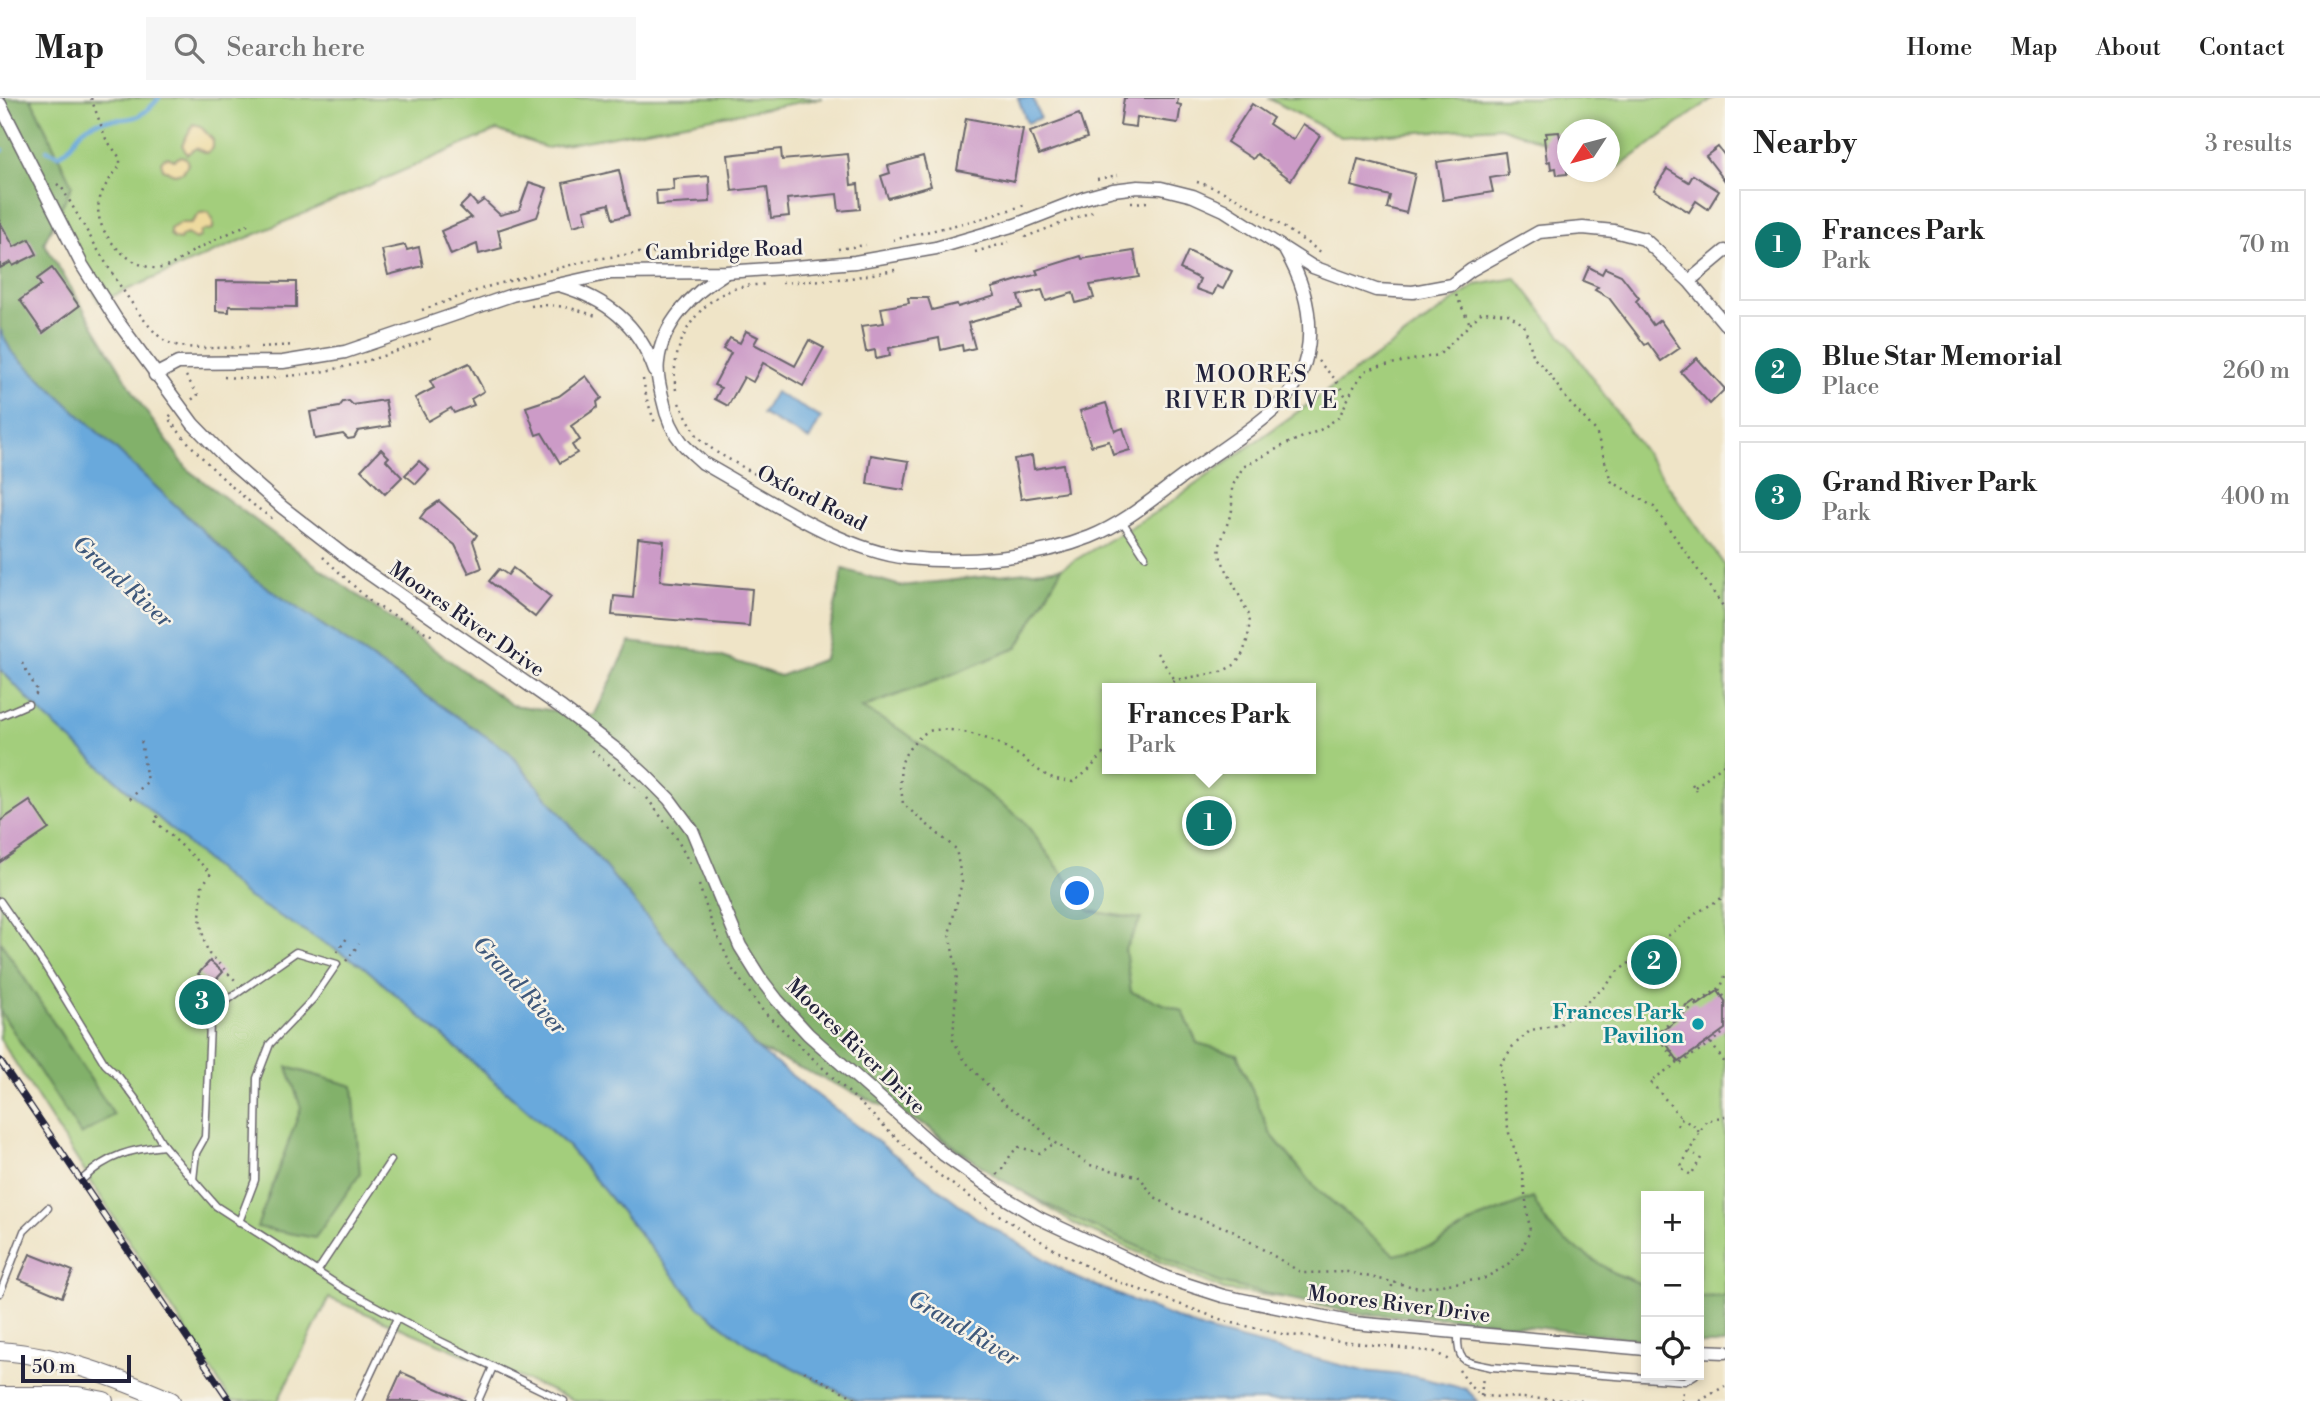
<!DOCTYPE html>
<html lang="en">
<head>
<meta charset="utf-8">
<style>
  body { margin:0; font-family:"Libre Bodoni",serif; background:#f6f6f6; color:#222 }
  .controls { position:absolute; right:21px; bottom:21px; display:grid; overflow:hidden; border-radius:0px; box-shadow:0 4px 10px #0003 }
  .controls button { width:63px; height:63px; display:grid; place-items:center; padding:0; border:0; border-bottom:2px solid #e0e0e0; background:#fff; color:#222; font:35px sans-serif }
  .compass { position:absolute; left:1557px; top:21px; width:63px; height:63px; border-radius:50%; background:#fff; box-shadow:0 4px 10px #0003; rotate:234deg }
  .scale { position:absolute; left:21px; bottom:18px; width:110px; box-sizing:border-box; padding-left:7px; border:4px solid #22223b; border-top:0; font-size:19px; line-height:24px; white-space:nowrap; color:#22223b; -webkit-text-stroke:5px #f7f3e8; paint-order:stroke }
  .you { position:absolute; left:1078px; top:796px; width:24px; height:24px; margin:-18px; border:5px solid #fff; border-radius:50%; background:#1a73e8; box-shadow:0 0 0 10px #1a73e833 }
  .badge { display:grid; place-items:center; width:46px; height:46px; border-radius:50%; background:#0f766e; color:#fff; font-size:23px; font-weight:700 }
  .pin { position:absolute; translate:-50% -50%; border:4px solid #fff; box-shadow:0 2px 7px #0006 }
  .popup { position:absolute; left:1102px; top:585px; width:214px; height:91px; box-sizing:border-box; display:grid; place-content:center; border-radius:0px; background:#fff; filter:drop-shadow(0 2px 5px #0005); font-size:23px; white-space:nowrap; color:#767676 }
  .popup b { font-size:26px; color:#222 }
  .popup::after { content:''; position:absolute; left:50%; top:100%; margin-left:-14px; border:14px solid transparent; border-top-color:#fff }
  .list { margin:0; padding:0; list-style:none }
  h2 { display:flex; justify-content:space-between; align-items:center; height:91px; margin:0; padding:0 28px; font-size:30px }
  h2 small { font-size:23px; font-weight:400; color:#767676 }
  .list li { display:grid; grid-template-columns:46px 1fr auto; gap:21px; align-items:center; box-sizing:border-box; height:112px; margin:0 14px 14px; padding:0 14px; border:2px solid #e0e0e0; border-radius:0px }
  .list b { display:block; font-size:26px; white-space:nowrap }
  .list p { margin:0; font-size:23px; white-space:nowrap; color:#767676 }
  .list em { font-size:23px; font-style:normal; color:#767676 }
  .icon { flex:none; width:38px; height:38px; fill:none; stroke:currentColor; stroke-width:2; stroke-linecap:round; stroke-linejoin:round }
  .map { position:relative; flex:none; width:1725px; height:1303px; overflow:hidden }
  header { display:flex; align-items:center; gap:42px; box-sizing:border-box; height:98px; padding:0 35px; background:#fff; border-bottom:2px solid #e0e0e0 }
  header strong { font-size:33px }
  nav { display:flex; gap:38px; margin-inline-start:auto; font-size:24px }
  .search { width:490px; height:63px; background:#f6f6f6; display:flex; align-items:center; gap:18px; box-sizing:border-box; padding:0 24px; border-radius:0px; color:#767676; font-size:26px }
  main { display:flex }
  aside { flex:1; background:#fff }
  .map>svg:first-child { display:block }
</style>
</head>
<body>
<header>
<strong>Map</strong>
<div class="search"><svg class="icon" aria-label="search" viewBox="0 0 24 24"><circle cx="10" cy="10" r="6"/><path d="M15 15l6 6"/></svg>Search here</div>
<nav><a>Home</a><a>Map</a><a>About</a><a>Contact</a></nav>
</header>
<main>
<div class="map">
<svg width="1725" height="1303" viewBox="0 0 1725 1303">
  <rect width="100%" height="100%" fill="#f7f3e8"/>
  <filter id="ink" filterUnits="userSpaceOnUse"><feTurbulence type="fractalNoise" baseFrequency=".0143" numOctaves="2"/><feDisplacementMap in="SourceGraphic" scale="14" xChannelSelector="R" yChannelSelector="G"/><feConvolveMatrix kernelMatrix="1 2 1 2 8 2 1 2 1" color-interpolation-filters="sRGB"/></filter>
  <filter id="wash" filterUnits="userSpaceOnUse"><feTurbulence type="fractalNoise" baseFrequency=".00686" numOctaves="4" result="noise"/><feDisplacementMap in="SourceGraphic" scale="28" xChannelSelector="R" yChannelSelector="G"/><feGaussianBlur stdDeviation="1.57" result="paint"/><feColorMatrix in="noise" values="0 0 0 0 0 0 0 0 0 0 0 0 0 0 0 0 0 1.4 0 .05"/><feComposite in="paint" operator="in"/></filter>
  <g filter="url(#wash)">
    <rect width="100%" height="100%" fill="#efe4c7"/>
    <g fill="#a3ce7b" stroke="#62785b" stroke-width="2" fill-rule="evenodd">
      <polygon points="0,0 823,0 547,50 497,32 99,204"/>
      <polygon points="1268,0 1713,0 1619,69 1610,66 1610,32 1568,32 1567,52 1500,29 1341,39"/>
      <path d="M 1516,180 L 1574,254 L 1725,468 L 1725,1237 L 1699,1234 L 1699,1098 L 1646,1098 L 1646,1229 L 1380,1212 L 1224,1192 L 1076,1127 L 947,1046 L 898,1003 L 776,643 L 1006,503 L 1161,411 L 1476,187 ZM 1108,590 L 1310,590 L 1310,671 L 1108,671 Z"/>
      <path d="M 0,571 C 99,675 216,759 329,847 L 363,868 L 567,1047 L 699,1209 L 747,1246 L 857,1303 L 576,1303 L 329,1200 L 278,1303 L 231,1303 L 0,941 Z"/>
    </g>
    <g fill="#82b16b" stroke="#526a53" stroke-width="2">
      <polygon points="0,0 31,0 72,87 44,145 142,308 188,372 318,469 512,607 594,618 630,544 704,553 780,578 824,561 843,471 901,488 1062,470 1017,550 943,580 862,610 903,633 1023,722 1090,813 1141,821 1125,851 1131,894 1183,913 1197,945 1237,956 1270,1035 1315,1089 1395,1157 1435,1147 1478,1121 1533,1100 1544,1121 1559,1139 1614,1175 1646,1188 1646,1242 1464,1221 1358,1216 1220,1185 1069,1118 998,1080 927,1028 756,950 509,654 253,480 11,253 0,231"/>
      <polygon points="0,843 114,1017 81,1037 0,913"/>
      <polygon points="287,969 353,988 360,1076 315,1140 257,1129 301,1010"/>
      <polygon points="1725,1198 1725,1246 1699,1246 1699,1199"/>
    </g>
    <g fill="#eeda9e" stroke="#887e6c" stroke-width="2">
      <polygon points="193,26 200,28 213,42 213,50 206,55 196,50 187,56 182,47"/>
      <polygon points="181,58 186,60 188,66 183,74 174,76 163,71 161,64 164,60 168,59 174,62"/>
      <polygon points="208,114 213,122 213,131 201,133 200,139 195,141 187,136 182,138 180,142 174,141 170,137 170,131 180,125 191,125 200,115"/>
    </g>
    <g fill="#69a9dc" stroke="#46668c" stroke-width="2">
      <polygon points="1018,0 1033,0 1040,20 1027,25"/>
      <polygon points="0,231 11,253 253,480 509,654 756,950 977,1120 1074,1179 1205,1232 1363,1273 1412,1278 1466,1291 1478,1303 857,1303 747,1246 699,1209 567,1047 363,868 246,798 45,619 0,571"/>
      <polygon points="775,294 821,320 809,342 762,316"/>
    </g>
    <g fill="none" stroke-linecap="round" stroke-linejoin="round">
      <g stroke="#69a9dc" stroke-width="4.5">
        <path d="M 47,52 L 59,57 C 74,48 75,37 85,30 C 102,17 122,25 138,18 C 147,14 153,7 159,0"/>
        <polyline points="0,54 3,52"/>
      </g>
    </g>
    <g id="blocks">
      <g fill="#cc9bc7">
        <polygon points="1124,0 1178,0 1177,6 1181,7 1178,25 1137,19 1136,29 1120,27"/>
        <polygon points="1252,6 1273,20 1269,26 1293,42 1303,26 1320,37 1291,82 1257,56 1253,61 1227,44"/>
        <polygon points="1079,16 1087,40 1039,57 1030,34"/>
        <polygon points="966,20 1023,31 1014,83 957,72"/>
        <polygon points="1559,34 1561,45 1567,44 1567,76 1557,77 1556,70 1551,71 1550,63 1547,64 1544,40 1547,39 1546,35"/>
        <polygon points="1718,49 1725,58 1725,83 1706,58"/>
        <polygon points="781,51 782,62 848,56 851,87 858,86 860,111 839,113 837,96 787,101 789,118 771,120 767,89 732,93 728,57"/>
        <polygon points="1505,54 1508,77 1490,80 1493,94 1443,102 1437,64"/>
        <polygon points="923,58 931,88 888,100 881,78 890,75 888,68"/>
        <polygon points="1358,61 1415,76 1406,115 1387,110 1390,98 1351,88"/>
        <polygon points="1667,71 1689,84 1693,77 1719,93 1708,111 1696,103 1689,114 1654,92"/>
        <polygon points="619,72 629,117 613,121 609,106 584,112 587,124 573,128 563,85"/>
        <polygon points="709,78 710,104 657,107 656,93 674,92 673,81"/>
        <polygon points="529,84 547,90 537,119 498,132 502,150 479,156 477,146 451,157 441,133 471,120 460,109 470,99 477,107 484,102 500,117 519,112"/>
        <polygon points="0,124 14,149 29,141 37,156 13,168 11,164 0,170"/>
        <polygon points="405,147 407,152 419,149 423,168 388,177 382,152"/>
        <polygon points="1134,153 1139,179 1090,187 1094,200 1076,205 1073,195 1046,203 1042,192 1018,198 1022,210 968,225 975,250 963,253 962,247 941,252 939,240 889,250 890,258 876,261 875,252 866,254 861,228 884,225 881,210 909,205 908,200 928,200 932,212 957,206 958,209 995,198 992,190 1038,176 1036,172 1081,158 1082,161"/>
        <polygon points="1188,153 1232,173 1223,191 1217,188 1213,197 1196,191 1200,181 1180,171"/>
        <polygon points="1589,169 1602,176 1605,170 1621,177 1639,200 1636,203 1653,227 1660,222 1680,250 1661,263 1648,245 1645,247 1609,200 1595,192 1598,189 1583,183"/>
        <polygon points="52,170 79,208 43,235 20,202 41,187 37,181"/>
        <polygon points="216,183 296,184 296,209 229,208 229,214 216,213"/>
        <polygon points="746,233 758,239 754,246 795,268 809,242 824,250 803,288 763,265 753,284 744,279 728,308 715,301 721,290 714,287 731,255 723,251 730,240 740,245"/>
        <polygon points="1697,260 1725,291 1710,306 1681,274"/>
        <polygon points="469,265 484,293 471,301 474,307 454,315 451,310 428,323 415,300 434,290 430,283"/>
        <polygon points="586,278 602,300 597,304 598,309 571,328 580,342 572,347 577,355 560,365 542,335 536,337 526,309 559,298"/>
        <polygon points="385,302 390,328 358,333 354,340 348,341 343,336 315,341 310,314 339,309 343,304 349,303 353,307"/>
        <polygon points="1106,305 1115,333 1123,330 1130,352 1113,357 1109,343 1091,348 1080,313"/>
        <polygon points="381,351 389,359 386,362 402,379 385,396 361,372"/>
        <polygon points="871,357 909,363 904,392 867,386"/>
        <polygon points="1032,358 1034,371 1063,366 1067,394 1021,401 1014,361"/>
        <polygon points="419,363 429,372 416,386 405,377"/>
        <polygon points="439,403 477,437 473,443 482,470 469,475 455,447 420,420 426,412"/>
        <polygon points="638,440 664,443 660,483 752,491 749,528 612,517 614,498 633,500"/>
        <polygon points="513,470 551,499 535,519 489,483 499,471 508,477"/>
        <polygon points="30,703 49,731 0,764 0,723"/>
        <polygon points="210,863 223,874 211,887 198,876"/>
        <polygon points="1718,893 1725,903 1725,931 1679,964 1659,935 1679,921 1676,916 1694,903 1698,907"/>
        <polygon points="30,1156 73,1173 62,1199 19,1181"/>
        <polygon points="401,1274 434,1289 466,1303 388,1303"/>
      </g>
    </g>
  </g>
  <g filter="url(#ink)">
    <use href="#blocks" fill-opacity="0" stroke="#6a666c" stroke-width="2"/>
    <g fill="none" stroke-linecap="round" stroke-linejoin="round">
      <g stroke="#6a666c" stroke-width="9">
        <g id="service">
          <polyline points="1122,423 1145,458"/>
          <polyline points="0,618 28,606"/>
          <polyline points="0,803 45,868 105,966 119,979 137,1003 164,1048 216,1108 344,1191 438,1242 564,1303"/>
          <path d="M 84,1080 C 108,1057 132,1051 164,1048"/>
          <polyline points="193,1082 196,1055 205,1039 210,926 219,908 296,854 337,866 313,901 270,946 257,980 255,1082 239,1124"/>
          <polyline points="317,1174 391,1062"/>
          <polyline points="0,1195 24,1133 48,1110"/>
          <path d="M 1458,1235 C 1457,1266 1464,1263 1491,1269 L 1685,1283 L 1695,1277"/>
          <polyline points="1699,1271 1701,1254"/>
          <polyline points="358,1303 397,1220"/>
          <polyline points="478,1303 493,1269"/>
        </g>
      </g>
      <g stroke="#6a666c" stroke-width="15">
        <g id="minor">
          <polyline points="0,6 82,167 116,221 193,326 228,362 282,409 354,465 562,610 622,656 645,677 669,701 692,732 740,848 760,880 777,902 808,936 943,1056 1007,1101 1039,1120 1167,1180 1223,1198 1354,1225 1646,1251"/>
          <path d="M 725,175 C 694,194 662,225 658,264 C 656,276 660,290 663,302 C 666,317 673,334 683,346 C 689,353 697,359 703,365 C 761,397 842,453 908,460 C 965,466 1037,460 1090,439 C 1128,424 1159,395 1192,372 C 1220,352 1251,333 1277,309 C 1322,266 1315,204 1286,154"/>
          <polyline points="1689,183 1725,153"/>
          <path d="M 559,187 C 607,201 638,225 655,273"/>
          <polyline points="155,277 178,265 283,264 345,254 512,197 611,175 726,174 783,170 855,164 936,150 1015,127 1084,100 1113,92 1138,89 1161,90 1193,98 1224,112 1313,169 1376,192 1413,194 1451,187 1471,172 1539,134 1583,130 1614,133 1644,141 1689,183 1725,226"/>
          <polyline points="1699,1253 1725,1254"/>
        </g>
      </g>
      <g stroke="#6a666c" stroke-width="20">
        <g id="secondary">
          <path d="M 0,1253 C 60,1257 117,1280 171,1303"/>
          <polyline points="0,1298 78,1298 104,1303"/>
        </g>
      </g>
      <g stroke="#6a666c" stroke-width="2.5" stroke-dasharray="2 5" stroke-linecap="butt">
        <path d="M 91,0 L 106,41 L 120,60 L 120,68 C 111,79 102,90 99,104 C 92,135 133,174 162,170 C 173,168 185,158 195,152 C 212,143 230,135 248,126"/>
        <polyline points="1097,81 1118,77"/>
        <path d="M 1197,84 C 1238,95 1285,131 1321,154"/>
        <path d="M 57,86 L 62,90 C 80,120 141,234 169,245 C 190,253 227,249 250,249"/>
        <polyline points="1131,105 1149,104"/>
        <polyline points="1025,139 1094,113"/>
        <polyline points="893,142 984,120 1028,106"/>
        <polyline points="838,151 866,147"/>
        <polyline points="975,154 1009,144"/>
        <polyline points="782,185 851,180 900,171"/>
        <polyline points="1456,197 1470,226"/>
        <path d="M 531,208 C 554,205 574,210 596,218"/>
        <polyline points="422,212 490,188 590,162 639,155 775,156"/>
        <polyline points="260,249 295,247"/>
        <polyline points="1318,263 1335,281 1348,302"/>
        <polyline points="186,278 198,297 190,303"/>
        <path d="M 287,278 C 338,274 384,259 432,240"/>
        <polyline points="224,279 255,281 280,279"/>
        <polyline points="643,281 647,302 656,328"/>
        <path d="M 676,292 C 668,249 697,199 741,189 C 749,187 759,187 768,186"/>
        <polyline points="679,305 698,339 716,354 821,413"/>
        <path d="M 171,317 L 168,320 C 193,353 238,398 273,421"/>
        <polyline points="323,459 373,506 433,538"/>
        <polyline points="1157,555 1175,582"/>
        <polyline points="22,565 38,594 34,598"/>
        <polyline points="1169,590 1175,582 1221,574 1236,566 1243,555 1248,540 1250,519 1221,461 1219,450 1232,412 1232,389 1243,369 1286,346 1320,332 1339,319 1355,287 1365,273 1380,268 1439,257 1482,214 1508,216 1524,227 1534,260 1547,273 1568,303 1596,333 1611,383 1654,409 1725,511"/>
        <path d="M 1108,650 L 1088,673 L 1073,684 C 1040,681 1037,668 1012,653 C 994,641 957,629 935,632 C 928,632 921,637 917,642 C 895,663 900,679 903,706 L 956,751 L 962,784 L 949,836 L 957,873 L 953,942 L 965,963 L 1006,1007 L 1031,1022 L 1055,1045 L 1090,1067 L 1140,1079 L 1153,1098 L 1178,1113 L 1229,1131 L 1302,1175 L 1348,1174 L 1419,1190 L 1483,1181 L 1506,1168 L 1521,1153 L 1530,1133 L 1522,1073 L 1509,1035 L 1503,1002 L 1500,968 L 1513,948 L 1531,932 L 1559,927 L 1606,888 L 1618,873 L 1682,828 L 1695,816 L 1725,798"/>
        <polyline points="592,652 640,693"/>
        <polyline points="1692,686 1697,693"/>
        <polyline points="1695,689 1725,665"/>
        <polyline points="647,700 676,739 691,768"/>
        <polyline points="130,701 147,684 141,641"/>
        <polyline points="158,718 154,722 211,775 202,788 200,820 204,843 209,856 238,885"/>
        <polyline points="699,787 712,826 733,872 763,913 904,1047 935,1074 973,1101 1057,1153 1116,1183 1228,1224 1282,1236 1435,1254 1452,1264"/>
        <polyline points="337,854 347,840"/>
        <polyline points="346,863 359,846"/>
        <polyline points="1725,878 1721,889 1656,935 1679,967 1725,934"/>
        <polyline points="1719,891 1725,900"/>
        <polyline points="1679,912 1690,905"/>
        <polyline points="1711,945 1725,965"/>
        <polyline points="1678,965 1650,983 1682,1021"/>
        <polyline points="1677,1028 1682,1021 1694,1028 1699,1034"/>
        <polyline points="1689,1053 1696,1057"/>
        <polyline points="1701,1060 1691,1077 1680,1070 1706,1023 1725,1018"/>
        <path d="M 997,1077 C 1007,1068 1008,1056 1019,1049 L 1040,1055 L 1055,1045"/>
        <polyline points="1392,1187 1391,1195 1396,1201 1433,1217 1434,1220"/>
        <polyline points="1459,1272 1471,1289 1481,1298 1586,1303"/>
        <polyline points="804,1273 861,1303"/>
        <polyline points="1481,1298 1483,1278"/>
        <polyline points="1682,1303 1683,1293"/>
        <polyline points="1700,1303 1725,1288"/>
      </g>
      <use href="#service" stroke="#fff" stroke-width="6"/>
      <use href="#minor" stroke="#fff" stroke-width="12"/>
      <use href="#secondary" stroke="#fff" stroke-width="18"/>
      <g stroke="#22223b" stroke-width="7">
        <polyline id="rail" points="0,963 230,1303"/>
      </g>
      <use href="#rail" stroke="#f7f3e8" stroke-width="4.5" stroke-dasharray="13" stroke-linecap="butt"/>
    </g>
  </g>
  <circle fill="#0f9aa8" stroke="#f7f3e8" stroke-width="2.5" cx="1698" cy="926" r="7"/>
  <g text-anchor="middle" stroke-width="5" stroke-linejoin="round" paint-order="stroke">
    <g font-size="21" fill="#22223b" stroke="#f7f3e8">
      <text transform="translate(724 152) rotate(-2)" y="7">Cambridge Road</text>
      <text transform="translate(812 400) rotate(27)" y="7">Oxford Road</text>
      <text transform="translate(467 521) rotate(35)" y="7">Moores River Drive</text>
      <text transform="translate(856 948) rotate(44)" y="7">Moores River Drive</text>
      <text transform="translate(1399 1206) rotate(7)" y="7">Moores River Drive</text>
    </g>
    <g font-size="21" font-weight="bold" fill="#0d838f" stroke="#f7f3e8" text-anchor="end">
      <text x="1684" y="921">Frances Park<tspan x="1684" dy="24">Pavilion</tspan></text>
    </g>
    <g font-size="23" letter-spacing="2" fill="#22223b" stroke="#f7f3e8">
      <text x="1252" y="284">MOORES<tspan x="1252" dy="26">RIVER DRIVE</tspan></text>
    </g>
    <g font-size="23" font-style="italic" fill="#3e587b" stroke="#f7f3e8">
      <text transform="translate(123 483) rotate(42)" y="8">Grand River</text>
      <text transform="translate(520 887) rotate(47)" y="8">Grand River</text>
      <text transform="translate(964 1230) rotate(31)" y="8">Grand River</text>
    </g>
  </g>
</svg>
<div class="controls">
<button>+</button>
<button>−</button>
<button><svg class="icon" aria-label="locate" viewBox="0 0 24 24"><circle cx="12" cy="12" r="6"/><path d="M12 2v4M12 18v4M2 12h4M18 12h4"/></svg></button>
</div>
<svg class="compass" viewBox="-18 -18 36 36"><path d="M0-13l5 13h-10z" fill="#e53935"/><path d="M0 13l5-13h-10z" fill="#767676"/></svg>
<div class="scale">50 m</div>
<div class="you"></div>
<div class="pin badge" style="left:1209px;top:725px">1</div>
<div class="popup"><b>Frances Park</b>Park</div>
<div class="pin badge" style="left:1654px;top:864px">2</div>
<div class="pin badge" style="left:202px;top:904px">3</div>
</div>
<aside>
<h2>Nearby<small>3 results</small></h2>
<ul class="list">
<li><span class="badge">1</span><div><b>Frances Park</b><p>Park</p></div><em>70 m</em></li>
<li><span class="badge">2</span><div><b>Blue Star Memorial</b><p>Place</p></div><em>260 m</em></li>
<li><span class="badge">3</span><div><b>Grand River Park</b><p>Park</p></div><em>400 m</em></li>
</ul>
</aside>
</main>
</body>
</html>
